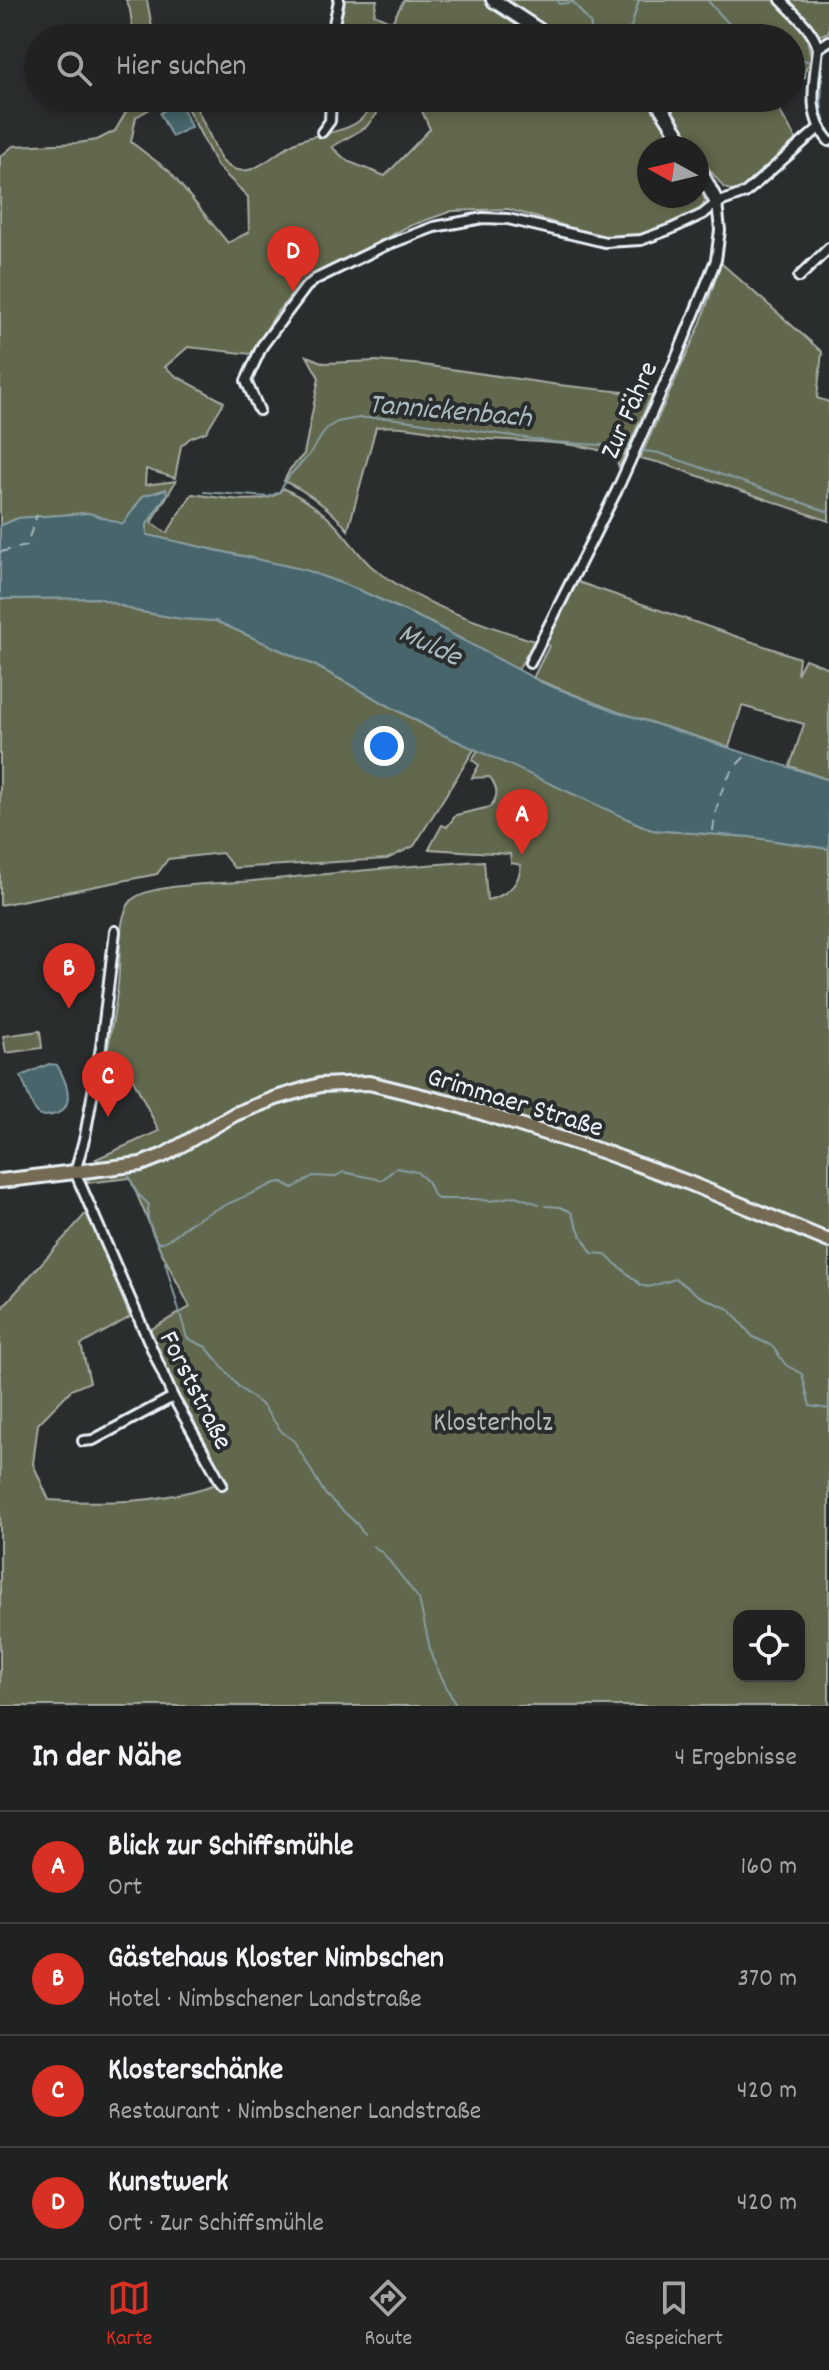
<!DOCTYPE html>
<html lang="de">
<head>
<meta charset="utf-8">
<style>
  body { margin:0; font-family:Dekko,sans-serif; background:#2d2f2f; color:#f1f3f6 }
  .controls { position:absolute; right:24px; bottom:24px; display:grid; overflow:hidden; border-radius:16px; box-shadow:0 4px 12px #0003 }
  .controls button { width:72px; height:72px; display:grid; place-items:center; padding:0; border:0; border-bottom:2px solid #3d3f40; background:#202222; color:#f1f3f6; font:40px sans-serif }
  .compass { position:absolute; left:637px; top:136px; width:72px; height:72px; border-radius:50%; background:#202222; box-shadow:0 4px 12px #0003; rotate:278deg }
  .you { position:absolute; left:384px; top:746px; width:28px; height:28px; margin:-20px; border:6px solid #fff; border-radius:50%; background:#1a73e8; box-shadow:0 0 0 12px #1a73e833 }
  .badge { display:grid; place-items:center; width:52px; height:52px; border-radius:50%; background:#d93025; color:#fff; font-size:26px; font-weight:700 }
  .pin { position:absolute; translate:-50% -66px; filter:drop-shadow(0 2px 4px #0008) }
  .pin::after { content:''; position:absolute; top:42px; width:28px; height:24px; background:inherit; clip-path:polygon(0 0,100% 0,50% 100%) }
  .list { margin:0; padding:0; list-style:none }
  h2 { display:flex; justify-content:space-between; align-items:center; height:104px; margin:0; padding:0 32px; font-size:34px }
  h2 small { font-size:26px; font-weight:400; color:#a2a4a5 }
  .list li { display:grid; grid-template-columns:52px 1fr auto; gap:24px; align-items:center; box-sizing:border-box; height:112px; padding:0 32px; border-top:2px solid #3d3f40 }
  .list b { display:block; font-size:30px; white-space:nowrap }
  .list p { margin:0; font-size:26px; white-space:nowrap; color:#a2a4a5 }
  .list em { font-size:26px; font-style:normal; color:#a2a4a5 }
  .icon { flex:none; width:44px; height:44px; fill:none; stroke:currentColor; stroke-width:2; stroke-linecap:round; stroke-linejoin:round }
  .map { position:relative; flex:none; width:829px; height:1706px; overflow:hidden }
  .search { position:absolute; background:#202222; box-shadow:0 4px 12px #0003; left:24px; right:24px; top:24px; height:88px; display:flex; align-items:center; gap:20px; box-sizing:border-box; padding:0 28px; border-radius:44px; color:#a2a4a5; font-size:30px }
  .sheet { height:552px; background:#202222 }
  nav { display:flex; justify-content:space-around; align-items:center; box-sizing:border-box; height:112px; border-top:2px solid #3d3f40; background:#202222; font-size:22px; color:#a2a4a5 }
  nav a { display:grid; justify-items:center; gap:4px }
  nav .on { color:#d93025 }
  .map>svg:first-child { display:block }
</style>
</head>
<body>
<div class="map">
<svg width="829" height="1706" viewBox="0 0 829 1706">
  <rect width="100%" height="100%" fill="#2a2d2e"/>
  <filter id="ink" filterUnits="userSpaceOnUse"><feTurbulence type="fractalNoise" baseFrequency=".0125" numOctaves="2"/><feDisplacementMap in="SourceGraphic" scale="16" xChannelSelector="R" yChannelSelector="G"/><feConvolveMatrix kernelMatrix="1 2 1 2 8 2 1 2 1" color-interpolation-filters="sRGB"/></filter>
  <g filter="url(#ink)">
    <g fill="#62684e" stroke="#a5aca3" stroke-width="2" fill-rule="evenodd">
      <polygon points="126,0 147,0 154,38 134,38 130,10"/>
      <polygon points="339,0 377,0 374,14 392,22 404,0 829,0 829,32 821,35 806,34 812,61 806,68 805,77 791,86 791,38 331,38"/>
      <path d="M 134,98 L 169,98 L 136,117 L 131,142 L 169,171 L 228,243 L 249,232 L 248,197 L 217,166 L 182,98 L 192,98 L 221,160 C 249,189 273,151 298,141 C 317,133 343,133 359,121 C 365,116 371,108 376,102 L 377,114 L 366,127 L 332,147 L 347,161 L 385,176 L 430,129 L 417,100 L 390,98 L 649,98 L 681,148 L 649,148 L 649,196 L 697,196 L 697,176 L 705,200 L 700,213 L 639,240 L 605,240 L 589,233 L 508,209 L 452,211 L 407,227 L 304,281 L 277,312 L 251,354 L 188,347 L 165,367 L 176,376 L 224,402 L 206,432 L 190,438 L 181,446 L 175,478 L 146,469 L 145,485 L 176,481 L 151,523 L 167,533 L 192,494 C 214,496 270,509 283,488 C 305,499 322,510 338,528 C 349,540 359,555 371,566 C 418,604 477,622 534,641 L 518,670 L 431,623 L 359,590 L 305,570 L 147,535 L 143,496 L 123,525 L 88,513 L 18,518 L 0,526 L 0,157 L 13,146 L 78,143 L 97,140 L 115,131 Z"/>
      <polygon points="666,98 772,98 796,139 741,189 736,192 724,188 697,153 697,148 693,148"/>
      <polygon points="721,263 822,352 817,398 829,402 829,521 661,463 640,458 700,325"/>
      <path d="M 307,356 L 324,363 L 377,361 L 423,365 L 559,385 L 652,395 L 619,467 C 617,461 614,457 608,454 C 585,441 504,441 474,438 C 441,434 409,424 376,427 L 348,530 C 330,508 310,493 284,481 L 290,469 L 304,454 L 319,378 Z"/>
      <polygon points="578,582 799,658 797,674 805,659 829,668 829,780 790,766 804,724 742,706 729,747 618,712 533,678 549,646 541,640 561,599"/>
      <polygon points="99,598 136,611 182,619 216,621 316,666 437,732 475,748 414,846 387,859 234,868 222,853 168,859 157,874 0,905 0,599"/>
      <path d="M 478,750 L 652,830 L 750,837 L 829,849 L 829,1237 L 452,1100 L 320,1082 L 156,1155 L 116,1164 L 100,1162 L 96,1159 L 159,1131 L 127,1067 L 107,1056 C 110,1032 116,1008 118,984 C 121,963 116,916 132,900 C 148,883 227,884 252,881 C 330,874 407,865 484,861 L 487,900 C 506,896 519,886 521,865 L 511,863 L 510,854 L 429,849 L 442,825 L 447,827 L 456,815 L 490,807 C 499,796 498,789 490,777 L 472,778 L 479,765 L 472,760 Z"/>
      <polygon points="40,1031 42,1048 6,1053 3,1036"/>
      <path d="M 334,1088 L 386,1089 L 603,1155 L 829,1244 L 829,1706 L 0,1706 L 0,1310 L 87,1212 L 130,1317 L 81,1345 L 90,1382 L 71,1390 L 38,1424 L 33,1464 L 49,1500 C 108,1504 157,1503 214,1485 L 148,1331 L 190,1307 L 160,1249 L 130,1178 L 88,1183 L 87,1177 L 103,1173 L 277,1102 ZM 739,1616 L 799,1616 L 799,1676 L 739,1676 Z"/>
    </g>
    <g fill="#47656a" stroke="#879da3" stroke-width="2">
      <polygon points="173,101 180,101 191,127 172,137 160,114"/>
      <polygon points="166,489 167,494 147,524 147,535 305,570 359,590 431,623 543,683 618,712 829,780 829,849 750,837 652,830 437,732 316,666 216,621 182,619 136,611 99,598 0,599 0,526 18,518 89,513 123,524 143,496"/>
      <path d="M 49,1064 L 57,1065 C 71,1089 77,1117 40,1116 L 33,1107 L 21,1076 Z"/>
    </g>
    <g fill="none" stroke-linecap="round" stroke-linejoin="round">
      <g stroke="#879da3" stroke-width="2">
        <polyline points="557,0 559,4 573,2 590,23 592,32 614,38"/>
        <polyline points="707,0 732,27 736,38"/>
        <polyline points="616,38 631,27 639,0"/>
        <polyline points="791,55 812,63"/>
        <path d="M 822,73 C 822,92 818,114 829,131"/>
        <polyline points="644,451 659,453 829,512"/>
        <polyline points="204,492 269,497 279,492 290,475 309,455 327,428 337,422 359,418 390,418 553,442 630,447"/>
        <path d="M 129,1176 L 137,1193 L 149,1205 C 144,1221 155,1238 162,1253"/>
        <polyline points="545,1206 560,1207 571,1212 581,1235 592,1253 604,1254 641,1285 648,1287 676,1279 699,1296 729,1309 753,1337 772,1346 786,1365 802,1374 810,1406 829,1409"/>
        <path d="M 157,1243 C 171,1242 181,1228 194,1221 C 219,1206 248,1196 275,1183 L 282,1182 L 293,1188 L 313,1176 L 334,1177 L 343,1172 L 382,1180 L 396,1168 L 417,1172 L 427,1181 L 433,1194 L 438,1199 L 476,1199 L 490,1201 L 515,1196 L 539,1204"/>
        <polyline points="165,1262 187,1338 206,1347 239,1387 263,1406 282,1432 294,1441 325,1494 358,1525 364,1535"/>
        <polyline points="373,1546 383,1553 419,1599 432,1658 456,1706"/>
      </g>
      <g stroke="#a8b9bf" stroke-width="2" stroke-dasharray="10 8" stroke-linecap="butt">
        <polyline points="0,552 26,546 37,515"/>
        <path d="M 713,831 C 717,801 723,775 747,755"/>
      </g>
      <g stroke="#e8f1f8" stroke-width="14">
        <g id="street">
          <path d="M 781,0 C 795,15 812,28 818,48 C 815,80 805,115 829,141"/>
          <polyline points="331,38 339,0"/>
          <polyline points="818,48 829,41"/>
          <polyline points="322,132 330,121 331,98"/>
          <polyline points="799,277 829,248"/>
          <polyline points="259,410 246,381 262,346 306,287 316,279 384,246 434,227 483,218 508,219 605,242 641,240 671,229 703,214 717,203 745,193 819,128"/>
          <polyline points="530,663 617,490 675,361 716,260 720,230 717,203"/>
          <polyline points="115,931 101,1047 85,1136 75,1172 173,1397 222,1484"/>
          <polyline points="83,1441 93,1440 173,1397"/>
        </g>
      </g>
      <g stroke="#e8f1f8" stroke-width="18">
        <g id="secondary">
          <polyline points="493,0 551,38"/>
          <polyline points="655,98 687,148"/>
          <polyline points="697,165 717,203"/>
        </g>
      </g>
      <g stroke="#e8f1f8" stroke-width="18">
        <polyline id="primary" points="0,1181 141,1164 164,1155 235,1114 276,1098 320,1085 369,1083 451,1103 604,1152 689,1183 829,1241"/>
      </g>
      <use href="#street" stroke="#2a2d2e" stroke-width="8"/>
      <use href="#secondary" stroke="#2a2d2e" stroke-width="12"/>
      <use href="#primary" stroke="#746b52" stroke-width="12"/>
    </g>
  </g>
  <g text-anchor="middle" stroke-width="8" stroke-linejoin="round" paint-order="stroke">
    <g font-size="28" fill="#e8f1f8" stroke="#2a2d2e">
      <text transform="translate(627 409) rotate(-66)" y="10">Zur Fähre</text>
      <text transform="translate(516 1100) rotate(17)" y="10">Grimmaer Straße</text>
      <text transform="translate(198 1389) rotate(63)" y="10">Forststraße</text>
    </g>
    <g font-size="28" fill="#b2bab4" stroke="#2a2d2e">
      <text x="493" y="1430">Klosterholz</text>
    </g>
    <g font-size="30" font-style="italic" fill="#a8b9bf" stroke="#2a2d2e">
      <text transform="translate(450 409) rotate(5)" y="10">Tannickenbach</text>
      <text transform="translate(431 643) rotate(25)" y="10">Mulde</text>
    </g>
  </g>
</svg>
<div class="controls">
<button><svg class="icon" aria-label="locate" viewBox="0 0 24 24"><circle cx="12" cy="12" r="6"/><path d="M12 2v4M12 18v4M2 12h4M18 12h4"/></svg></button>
</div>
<svg class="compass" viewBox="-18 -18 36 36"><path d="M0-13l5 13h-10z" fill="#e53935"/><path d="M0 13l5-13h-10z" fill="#a2a4a5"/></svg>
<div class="you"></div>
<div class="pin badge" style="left:522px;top:855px">A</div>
<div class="pin badge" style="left:69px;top:1009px">B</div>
<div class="pin badge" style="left:108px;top:1117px">C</div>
<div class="pin badge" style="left:293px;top:292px">D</div>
<div class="search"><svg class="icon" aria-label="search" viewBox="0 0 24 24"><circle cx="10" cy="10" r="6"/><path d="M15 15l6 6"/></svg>Hier suchen</div>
</div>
<section class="sheet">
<h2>In der Nähe<small>4 Ergebnisse</small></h2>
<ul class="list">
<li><span class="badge">A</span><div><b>Blick zur Schiffsmühle</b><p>Ort</p></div><em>160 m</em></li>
<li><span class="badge">B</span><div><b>Gästehaus Kloster Nimbschen</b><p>Hotel · Nimbschener Landstraße</p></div><em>370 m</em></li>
<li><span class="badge">C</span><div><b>Klosterschänke</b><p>Restaurant · Nimbschener Landstraße</p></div><em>420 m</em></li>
<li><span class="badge">D</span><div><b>Kunstwerk</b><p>Ort · Zur Schiffsmühle</p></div><em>420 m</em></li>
</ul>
</section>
<nav>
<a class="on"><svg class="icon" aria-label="map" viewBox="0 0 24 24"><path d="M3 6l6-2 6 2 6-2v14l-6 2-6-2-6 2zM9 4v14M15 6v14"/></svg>Karte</a>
<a><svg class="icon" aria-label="directions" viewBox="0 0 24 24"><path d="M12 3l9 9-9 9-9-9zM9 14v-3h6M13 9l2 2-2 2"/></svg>Route</a>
<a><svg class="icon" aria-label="saved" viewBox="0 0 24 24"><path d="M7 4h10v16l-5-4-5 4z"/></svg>Gespeichert</a>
</nav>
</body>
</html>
